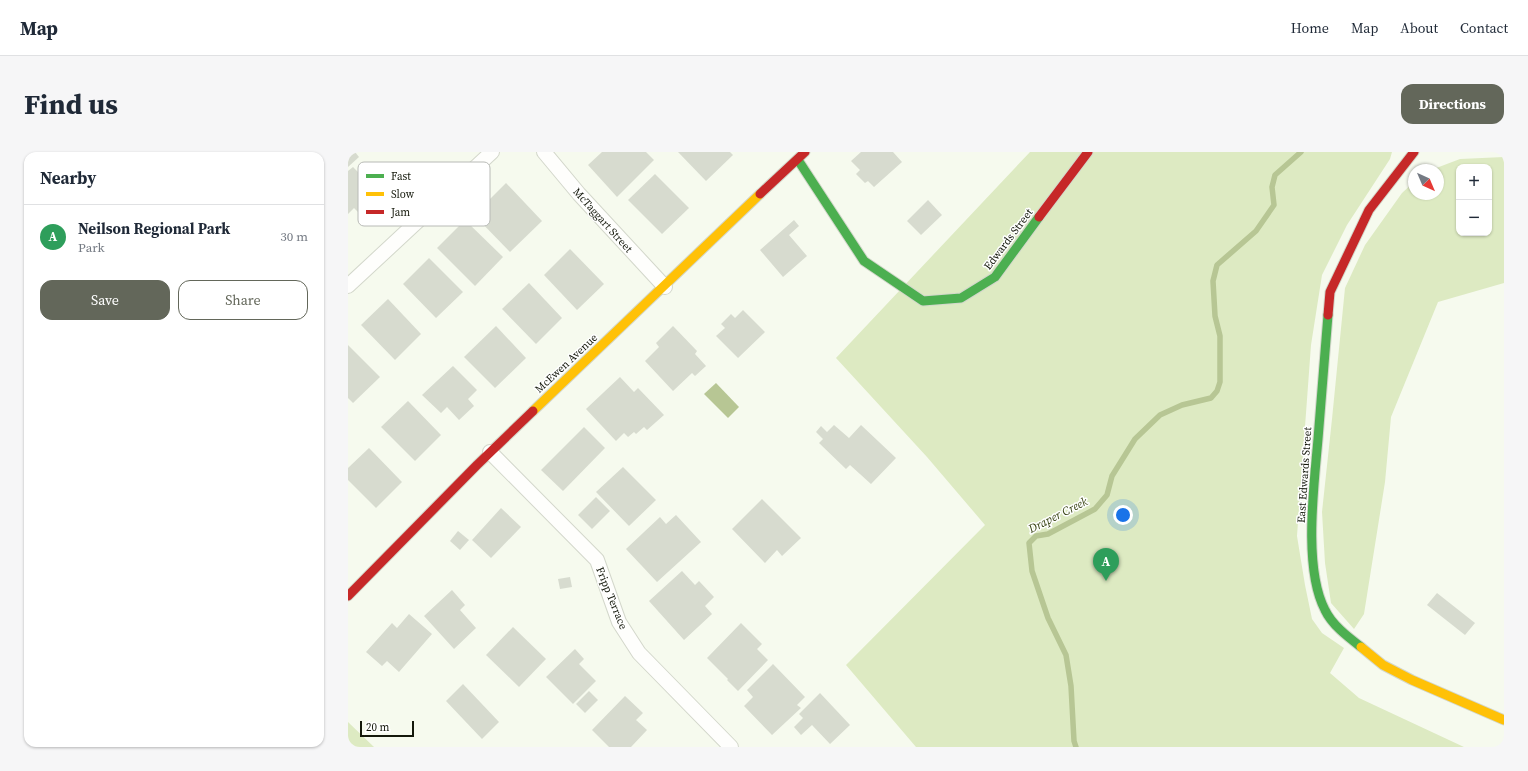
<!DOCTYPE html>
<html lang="en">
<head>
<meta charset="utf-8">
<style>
  body { margin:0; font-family:"Source Serif 4",serif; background:#f6f6f7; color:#1f2937 }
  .controls { position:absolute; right:12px; top:12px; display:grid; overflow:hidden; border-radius:8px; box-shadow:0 1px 3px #0004 }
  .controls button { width:36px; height:36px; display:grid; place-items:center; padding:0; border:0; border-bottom:1px solid #e0e1e3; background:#fff; color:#1f2937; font:20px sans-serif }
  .compass { position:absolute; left:1060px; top:12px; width:36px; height:36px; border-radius:50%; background:#fff; box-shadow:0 1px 3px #0004; rotate:136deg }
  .scale { position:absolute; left:12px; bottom:10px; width:54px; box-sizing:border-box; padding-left:4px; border:2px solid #14180b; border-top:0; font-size:11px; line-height:14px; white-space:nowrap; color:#14180b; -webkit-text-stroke:3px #fff; paint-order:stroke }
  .you { position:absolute; left:775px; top:363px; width:14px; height:14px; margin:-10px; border:3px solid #fff; border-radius:50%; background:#1a73e8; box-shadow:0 0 0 6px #1a73e833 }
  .badge { display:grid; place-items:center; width:26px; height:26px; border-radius:50%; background:#63675a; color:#fff; font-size:13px; font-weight:700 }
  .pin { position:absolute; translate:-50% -33px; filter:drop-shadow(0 1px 2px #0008) }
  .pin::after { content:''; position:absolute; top:21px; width:14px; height:12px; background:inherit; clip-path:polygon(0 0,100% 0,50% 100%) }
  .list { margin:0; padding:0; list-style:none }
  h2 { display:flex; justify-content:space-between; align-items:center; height:52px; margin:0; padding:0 16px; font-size:17px }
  h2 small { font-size:13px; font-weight:400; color:#747a83 }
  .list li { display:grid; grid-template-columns:26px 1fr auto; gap:12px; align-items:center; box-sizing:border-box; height:64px; padding:0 16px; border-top:1px solid #e0e1e3 }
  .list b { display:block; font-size:15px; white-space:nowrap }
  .list p { margin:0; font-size:13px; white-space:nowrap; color:#747a83 }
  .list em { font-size:13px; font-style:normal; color:#747a83 }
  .actions { display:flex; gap:8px; padding:12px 16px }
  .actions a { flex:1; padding:9px 0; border:1px solid #63675a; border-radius:12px; text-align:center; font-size:14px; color:#63675a }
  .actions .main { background:#63675a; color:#fff }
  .map { position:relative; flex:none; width:1156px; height:595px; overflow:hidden; border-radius:12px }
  header { display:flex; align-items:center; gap:24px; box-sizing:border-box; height:56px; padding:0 20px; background:#fff; border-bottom:1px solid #e0e1e3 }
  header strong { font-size:19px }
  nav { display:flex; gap:22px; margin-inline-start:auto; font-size:14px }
  .intro { display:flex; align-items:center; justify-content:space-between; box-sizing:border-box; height:96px; padding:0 24px }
  h1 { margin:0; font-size:28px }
  .button { padding:10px 18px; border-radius:12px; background:#63675a; color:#fff; font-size:14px; font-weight:700 }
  main { display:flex; gap:24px; padding:0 24px }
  aside { flex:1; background:#fff; border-radius:12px; box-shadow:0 1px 3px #0004 }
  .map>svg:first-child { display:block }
</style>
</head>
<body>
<header>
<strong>Map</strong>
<nav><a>Home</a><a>Map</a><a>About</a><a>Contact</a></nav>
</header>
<div class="intro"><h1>Find us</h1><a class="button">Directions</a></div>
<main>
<aside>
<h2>Nearby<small></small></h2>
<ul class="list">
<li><span class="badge" style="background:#2e9e5b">A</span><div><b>Neilson Regional Park</b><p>Park</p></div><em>30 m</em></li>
</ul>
<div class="actions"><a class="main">Save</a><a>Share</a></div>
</aside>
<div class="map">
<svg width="1156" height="595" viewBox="0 0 1156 595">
  <rect width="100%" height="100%" fill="#f6faee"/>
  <g fill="#ddeac2" fill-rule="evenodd">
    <polygon points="682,0 1044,0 1042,7 999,73 974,123 963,193 949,384 957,433 964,467 974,481 996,496 982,521 1011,546 1116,595 568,595 498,513 637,373 579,305 488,206"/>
    <path d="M 1156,5 L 1156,131 L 1090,150 L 1043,265 L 1037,330 L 1016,462 L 1006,477 L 983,451 L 977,411 L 974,360 L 984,267 L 997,136 L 1017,93 L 1054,41 L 1066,30 L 1066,42 L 1090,42 L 1090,18 L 1083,18 L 1112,7 ZM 1111,15 L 1141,15 L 1141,81 L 1111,81 Z"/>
    <polygon points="0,570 26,595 0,595"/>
  </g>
  <polygon fill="#b7c694" points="368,231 391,255 380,266 356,242"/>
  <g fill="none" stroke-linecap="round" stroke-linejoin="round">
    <polyline stroke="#b7c694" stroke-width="5.5" points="728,595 726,589 723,534 718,503 700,466 684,419 681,391 688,384 700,382 747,357 759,343 764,324 787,287 812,263 834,253 863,246 869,239 872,230 872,184 867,164 865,129 869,113 908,79 926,53 924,35 927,23 953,0"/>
  </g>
  <g fill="#d7dbcf">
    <polygon points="0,0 7,0 11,5 0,15"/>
    <polygon points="254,0 298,0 306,8 269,45 240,13"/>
    <polygon points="330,0 382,0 385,3 358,29"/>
    <polygon points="513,0 545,0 554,10 526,35 520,29 517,31 508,22 512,18 503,9"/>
    <polygon points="5,15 10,20 15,16 20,21 24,17 48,41 19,69 6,56 0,62 0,19"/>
    <polygon points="307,22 341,56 314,82 280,48"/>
    <polygon points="158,31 194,69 162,100 126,63"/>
    <polygon points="580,48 594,63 573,83 559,69"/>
    <polygon points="117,68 155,105 127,134 89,96"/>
    <polygon points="446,68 451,74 441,83 459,104 435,125 412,98"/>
    <polygon points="222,97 256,132 229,158 196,123"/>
    <polygon points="81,106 115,140 88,166 55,132"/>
    <polygon points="181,131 214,166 188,192 154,157"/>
    <polygon points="40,147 73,182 47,208 13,173"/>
    <polygon points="395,158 417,180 390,206 368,184 377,176 373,172 383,162 387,166"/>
    <polygon points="148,174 178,206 147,236 116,205"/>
    <polygon points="325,174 349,199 347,202 358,214 347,224 344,221 325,239 297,209 311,195 308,191"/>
    <polygon points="0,193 32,225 5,251 0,246"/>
    <polygon points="105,214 129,238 120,247 126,254 111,268 99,255 93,261 74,243"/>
    <polygon points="272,225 286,240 290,236 316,263 299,278 296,275 288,282 286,280 280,285 276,281 268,289 238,257"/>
    <polygon points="60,249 93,283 67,309 33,275"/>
    <polygon points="486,273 501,286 513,273 548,306 523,332 502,313 498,317 471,291 475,287 468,280 473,274 479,280"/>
    <polygon points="236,275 257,296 215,339 193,318"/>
    <polygon points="21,296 54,330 28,356 0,328 0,316"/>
    <polygon points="275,315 308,348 281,374 248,340"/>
    <polygon points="248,345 262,359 244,377 230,363"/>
    <polygon points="414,347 453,386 434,404 429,398 417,411 384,377"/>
    <polygon points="153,356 173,375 143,406 124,388"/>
    <polygon points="328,363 353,390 309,430 278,397 312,365 318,372"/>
    <polygon points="110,379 121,388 112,398 102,389"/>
    <polygon points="334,419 347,433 351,429 366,445 357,454 364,462 336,488 301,449"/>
    <polygon points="222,425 224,435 212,437 210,427"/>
    <polygon points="104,438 117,453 112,458 128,476 106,497 76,464"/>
    <polygon points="1089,441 1127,471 1117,483 1079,453"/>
    <polygon points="61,462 84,482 51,520 39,509 34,514 18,500 44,471 49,476"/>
    <polygon points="393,471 414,492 409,497 420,508 390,539 379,528 380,527 359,506"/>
    <polygon points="165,475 198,507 171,535 138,503"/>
    <polygon points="227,497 236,507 231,512 248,529 225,552 198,525"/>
    <polygon points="425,512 457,545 449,553 453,556 424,583 396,554 405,545 399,538"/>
    <polygon points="115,532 151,570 134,587 98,549"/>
    <polygon points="241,539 250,548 237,561 228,552"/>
    <polygon points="472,541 502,573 482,592 464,573 453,583 446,575 455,566 451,562"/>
    <polygon points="277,544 295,561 288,568 299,578 283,595 261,595 244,578"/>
  </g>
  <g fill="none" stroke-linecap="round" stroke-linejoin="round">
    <g stroke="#d3d7cb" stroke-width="16">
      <g id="street">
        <polyline points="196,0 231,42 317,135"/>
        <polyline points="0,134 144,0"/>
        <polyline points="142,300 249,408 271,470 291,501 383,595"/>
      </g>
    </g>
    <g stroke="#d3d7cb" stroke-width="11">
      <g id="fast">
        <polyline points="450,8 516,109 575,149 613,146 647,125 691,65"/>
        <path d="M 980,163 C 977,204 973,246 970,287 C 966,334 955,416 977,458 C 984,473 1000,485 1013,495"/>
      </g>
    </g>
    <g stroke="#d3d7cb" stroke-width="11">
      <g id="slow">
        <polyline points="185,259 412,42"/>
        <polyline points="1013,495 1035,513 1064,528 1156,568"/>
      </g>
    </g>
    <g stroke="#d3d7cb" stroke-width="11">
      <g id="jam">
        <polyline points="412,42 457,0"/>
        <polyline points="691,65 740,0"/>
        <polyline points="980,163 982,140 1021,58 1066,0"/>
        <polyline points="0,444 129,313 185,259"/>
      </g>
    </g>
    <use href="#street" stroke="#fefefc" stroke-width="14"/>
    <use href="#fast" stroke="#4caf50" stroke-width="9"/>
    <use href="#slow" stroke="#ffc107" stroke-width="9"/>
    <use href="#jam" stroke="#c62828" stroke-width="9"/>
  </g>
  <g text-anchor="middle" stroke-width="3" stroke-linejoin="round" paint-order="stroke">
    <g font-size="11" fill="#14180b" stroke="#fff">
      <text transform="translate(255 68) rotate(48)" y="4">McTaggart Street</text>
      <text transform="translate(660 87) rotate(-53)" y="4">Edwards Street</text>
      <text transform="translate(218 211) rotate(-43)" y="4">McEwen Avenue</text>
      <text transform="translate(956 323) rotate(-86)" y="4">East Edwards Street</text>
      <text transform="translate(264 446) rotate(68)" y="4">Fripp Terrace</text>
    </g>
    <g font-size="12" font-style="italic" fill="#384414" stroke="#fff">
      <text transform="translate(710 363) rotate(-27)" y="4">Draper Creek</text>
    </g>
  </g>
  <rect x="10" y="10" width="132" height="64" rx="6" fill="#fff" stroke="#b8bab6" stroke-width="1"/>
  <rect x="18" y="22" width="18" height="4" fill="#4caf50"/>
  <rect x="18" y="40" width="18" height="4" fill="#ffc107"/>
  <rect x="18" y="58" width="18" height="4" fill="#c62828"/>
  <g font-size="11" fill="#14180b">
    <text x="43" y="28">Fast</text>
    <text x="43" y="46">Slow</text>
    <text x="43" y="64">Jam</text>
  </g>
</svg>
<div class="controls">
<button>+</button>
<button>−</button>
</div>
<svg class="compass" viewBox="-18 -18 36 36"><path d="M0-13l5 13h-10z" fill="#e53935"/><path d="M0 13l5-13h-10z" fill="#747a83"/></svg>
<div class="scale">20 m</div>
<div class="you"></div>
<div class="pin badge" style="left:758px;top:429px;background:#2e9e5b">A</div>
</div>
</main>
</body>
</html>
